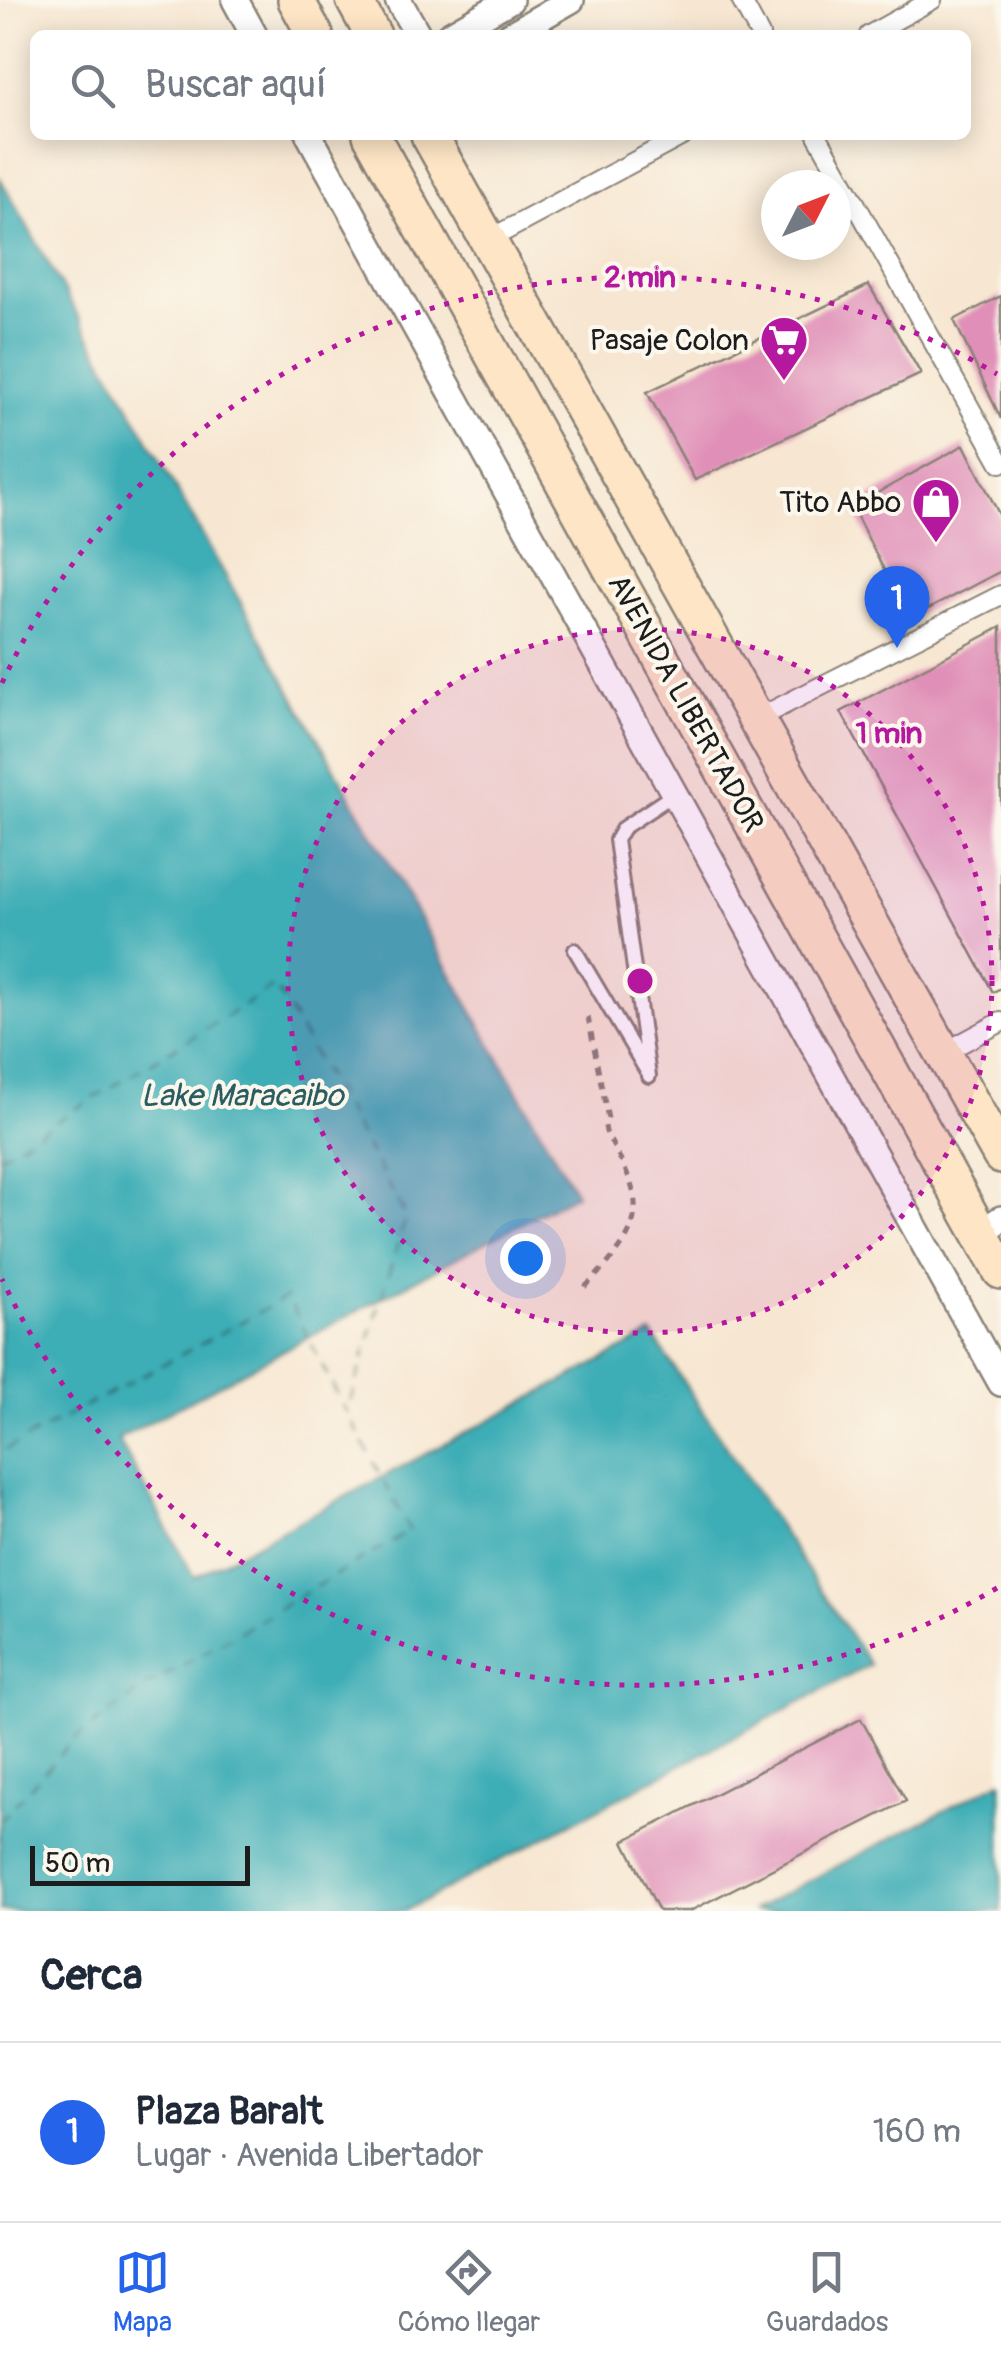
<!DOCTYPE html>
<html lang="es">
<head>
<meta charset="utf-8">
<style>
  body { margin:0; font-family:Pangolin,sans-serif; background:#f6f6f7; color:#1f2937 }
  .compass { position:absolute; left:761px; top:170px; width:90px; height:90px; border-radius:50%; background:#fff; box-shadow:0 5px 25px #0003; rotate:48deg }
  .scale { position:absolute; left:30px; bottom:25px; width:220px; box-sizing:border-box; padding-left:10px; border:5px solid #1c1c1c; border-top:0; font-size:28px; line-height:35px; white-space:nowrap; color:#1c1c1c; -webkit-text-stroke:8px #fbf7ec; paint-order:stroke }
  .you { position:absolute; left:525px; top:1258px; width:35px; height:35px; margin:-25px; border:8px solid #fff; border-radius:50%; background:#1a73e8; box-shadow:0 0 0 15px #1a73e833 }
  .badge { display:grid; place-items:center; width:65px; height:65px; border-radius:50%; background:#2563eb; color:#fff; font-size:32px; font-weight:700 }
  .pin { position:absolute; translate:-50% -82px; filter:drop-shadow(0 2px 5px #0008) }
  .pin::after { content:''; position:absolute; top:52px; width:35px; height:30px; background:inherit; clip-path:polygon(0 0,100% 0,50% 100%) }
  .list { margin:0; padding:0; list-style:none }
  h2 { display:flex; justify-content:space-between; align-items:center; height:130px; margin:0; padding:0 40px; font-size:42px }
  h2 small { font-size:32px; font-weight:400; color:#747a83 }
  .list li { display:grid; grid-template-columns:65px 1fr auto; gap:30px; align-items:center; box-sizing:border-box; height:180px; padding:0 40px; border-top:2px solid #e0e1e3 }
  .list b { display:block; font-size:38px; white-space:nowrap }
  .list p { margin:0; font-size:32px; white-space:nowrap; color:#747a83 }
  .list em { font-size:32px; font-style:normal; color:#747a83 }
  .icon { flex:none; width:55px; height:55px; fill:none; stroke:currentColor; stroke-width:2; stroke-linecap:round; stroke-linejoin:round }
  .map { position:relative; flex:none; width:1001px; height:1911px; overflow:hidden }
  .search { position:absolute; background:#fff; box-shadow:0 5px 25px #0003; left:30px; right:30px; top:30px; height:110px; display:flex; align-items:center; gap:25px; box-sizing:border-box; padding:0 35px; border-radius:15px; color:#747a83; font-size:38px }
  .sheet { height:310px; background:#fff }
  nav { display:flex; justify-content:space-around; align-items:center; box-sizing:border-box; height:140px; border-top:2px solid #e0e1e3; background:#fff; font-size:28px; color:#747a83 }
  nav a { display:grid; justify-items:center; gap:5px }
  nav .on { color:#2563eb }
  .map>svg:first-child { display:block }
</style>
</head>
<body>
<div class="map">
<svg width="1001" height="1911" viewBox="0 0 1001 1911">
  <rect width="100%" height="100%" fill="#fbf7ec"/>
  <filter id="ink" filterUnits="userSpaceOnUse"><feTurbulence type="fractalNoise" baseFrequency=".01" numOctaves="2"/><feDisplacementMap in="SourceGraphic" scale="20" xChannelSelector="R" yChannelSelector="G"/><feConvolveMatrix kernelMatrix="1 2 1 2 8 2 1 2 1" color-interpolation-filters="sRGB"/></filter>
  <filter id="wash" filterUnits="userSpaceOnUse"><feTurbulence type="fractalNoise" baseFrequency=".0048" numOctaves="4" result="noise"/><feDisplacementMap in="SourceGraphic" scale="40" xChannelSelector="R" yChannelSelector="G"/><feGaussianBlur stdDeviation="2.25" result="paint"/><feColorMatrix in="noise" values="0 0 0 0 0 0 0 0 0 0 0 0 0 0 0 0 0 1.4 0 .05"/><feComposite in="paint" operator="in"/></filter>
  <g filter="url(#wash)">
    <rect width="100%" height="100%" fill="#f7e7d2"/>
    <g fill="#3cadb6" stroke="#2c6469" stroke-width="2.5">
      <polygon points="0,178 576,1194 118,1439 194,1577 652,1334 870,1665 405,1911 0,1911"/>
      <polygon points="1001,1781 1001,1911 751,1911"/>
    </g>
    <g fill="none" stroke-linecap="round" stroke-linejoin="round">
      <g stroke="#2a5d61" stroke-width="2.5" stroke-dasharray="12 10" stroke-linecap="butt">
        <polyline points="0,1156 275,986 406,1216 347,1413 287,1297 0,1453"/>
        <polyline points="0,1821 71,1742 144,1688 410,1531 348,1414"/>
      </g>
    </g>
    <g id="blocks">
      <g fill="#e090b8">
        <polygon points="869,285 921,374 695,480 647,392"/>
        <polygon points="1001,296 1001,419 954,320"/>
        <polygon points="964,445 1001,518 1001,571 909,619 852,507"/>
        <polygon points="1001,627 1001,988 993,992 841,712"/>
        <polygon points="861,1719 906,1801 690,1911 659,1911 624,1841"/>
      </g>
    </g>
  </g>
  <g filter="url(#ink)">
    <use href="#blocks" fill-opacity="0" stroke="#8a8277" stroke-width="2.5"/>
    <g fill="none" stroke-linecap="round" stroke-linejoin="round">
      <g stroke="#8a8277" stroke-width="18">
        <g id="service">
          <polyline points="575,950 646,1070"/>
          <polyline points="649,1076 616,840 623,828 674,794"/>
        </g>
      </g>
      <g stroke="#8a8277" stroke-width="22">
        <g id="pedestrian">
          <polyline points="741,0 760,35"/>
          <polyline points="869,35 932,0"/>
          <polyline points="817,135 1001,463"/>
          <polyline points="488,240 684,135"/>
          <polyline points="756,719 1001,595"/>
          <polyline points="943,1053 1001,1022"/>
        </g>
      </g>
      <g stroke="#8a8277" stroke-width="30">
        <g id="minor">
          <polyline points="235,0 254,35"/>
          <polyline points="398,0 418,35"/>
          <polyline points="449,35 510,0"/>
          <polyline points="510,35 571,0"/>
          <polyline points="309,135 1001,1383"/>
          <polyline points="980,1233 1001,1219"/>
        </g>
      </g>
      <g stroke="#8a8277" stroke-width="40">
        <g id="secondary">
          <polyline points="296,0 315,35"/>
          <polyline points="354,0 373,35"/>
          <polyline points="371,135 1001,1271"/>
          <polyline points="429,135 1001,1156"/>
        </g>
      </g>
      <path stroke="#8a8277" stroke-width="5" stroke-dasharray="8 8" stroke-linecap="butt" d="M 585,1287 C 610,1261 644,1231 633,1191 C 628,1171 615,1151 606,1132 L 605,1126 L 608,1119 L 588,1017"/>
      <use href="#service" stroke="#fff" stroke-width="12"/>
      <use href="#pedestrian" stroke="#fff" stroke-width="18"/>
      <use href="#minor" stroke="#fff" stroke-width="25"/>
      <use href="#secondary" stroke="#fde5c5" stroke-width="35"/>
    </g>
  </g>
  <circle cx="640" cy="981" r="352" fill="#b5179e" fill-opacity=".12"/>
  <g fill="none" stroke="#b5179e" stroke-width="5" stroke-dasharray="5 10">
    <circle cx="640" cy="981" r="352"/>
    <path d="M997 1588A704 704 0 0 1 2 1279M2 683A704 704 0 0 1 997 374"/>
  </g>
  <defs>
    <g id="supermarket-pin" transform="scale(2.5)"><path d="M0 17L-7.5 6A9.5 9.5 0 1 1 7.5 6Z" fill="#b5179e" stroke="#fbf7ec"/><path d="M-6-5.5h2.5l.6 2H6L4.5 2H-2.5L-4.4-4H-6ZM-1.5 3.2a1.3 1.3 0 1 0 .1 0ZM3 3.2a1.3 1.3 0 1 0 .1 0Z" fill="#fff"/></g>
    <g id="shop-pin" transform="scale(2.5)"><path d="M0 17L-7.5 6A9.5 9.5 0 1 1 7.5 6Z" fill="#b5179e" stroke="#fbf7ec"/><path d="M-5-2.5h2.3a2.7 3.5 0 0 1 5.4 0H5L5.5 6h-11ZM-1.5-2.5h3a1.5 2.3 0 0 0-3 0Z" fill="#fff"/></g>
  </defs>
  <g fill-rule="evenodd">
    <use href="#supermarket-pin" x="784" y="340"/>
    <use href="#shop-pin" x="936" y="502"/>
  </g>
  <g text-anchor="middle" stroke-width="8" stroke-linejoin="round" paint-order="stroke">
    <g font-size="30" fill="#1c1c1c" stroke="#fbf7ec" text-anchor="end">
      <text x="749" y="350">Pasaje Colon</text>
      <text x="901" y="512">Tito Abbo</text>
    </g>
    <g font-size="30" fill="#1c1c1c" stroke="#fbf7ec">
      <text transform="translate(686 703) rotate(61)" y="10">AVENIDA LIBERTADOR</text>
    </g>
    <g font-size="32" font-style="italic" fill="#2a5d61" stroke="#fbf7ec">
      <text x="242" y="1106">Lake Maracaibo</text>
    </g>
  </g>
  <circle cx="640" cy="981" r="15" fill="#b5179e" stroke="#fbf7ec" stroke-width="5"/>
  <g font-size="30" text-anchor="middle" font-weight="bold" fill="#b5179e" stroke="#fbf7ec" stroke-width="8" stroke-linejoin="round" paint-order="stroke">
    <text x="640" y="287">2 min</text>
    <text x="889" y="743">1 min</text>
  </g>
</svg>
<svg class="compass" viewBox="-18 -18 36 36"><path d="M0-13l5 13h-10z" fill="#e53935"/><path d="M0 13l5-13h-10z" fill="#747a83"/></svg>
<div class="scale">50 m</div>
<div class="you"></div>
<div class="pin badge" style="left:897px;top:648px">1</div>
<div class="search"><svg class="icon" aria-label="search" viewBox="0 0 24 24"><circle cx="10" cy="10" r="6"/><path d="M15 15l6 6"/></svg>Buscar aquí</div>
</div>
<section class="sheet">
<h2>Cerca<small></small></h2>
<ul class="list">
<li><span class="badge">1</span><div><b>Plaza Baralt</b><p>Lugar · Avenida Libertador</p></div><em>160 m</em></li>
</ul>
</section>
<nav>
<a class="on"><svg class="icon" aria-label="map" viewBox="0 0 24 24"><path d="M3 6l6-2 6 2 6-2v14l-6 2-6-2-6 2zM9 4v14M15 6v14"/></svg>Mapa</a>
<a><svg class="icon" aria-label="directions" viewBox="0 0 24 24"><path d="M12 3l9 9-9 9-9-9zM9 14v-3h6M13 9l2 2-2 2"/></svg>Cómo llegar</a>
<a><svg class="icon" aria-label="saved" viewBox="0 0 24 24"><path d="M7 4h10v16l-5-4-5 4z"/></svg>Guardados</a>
</nav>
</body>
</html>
